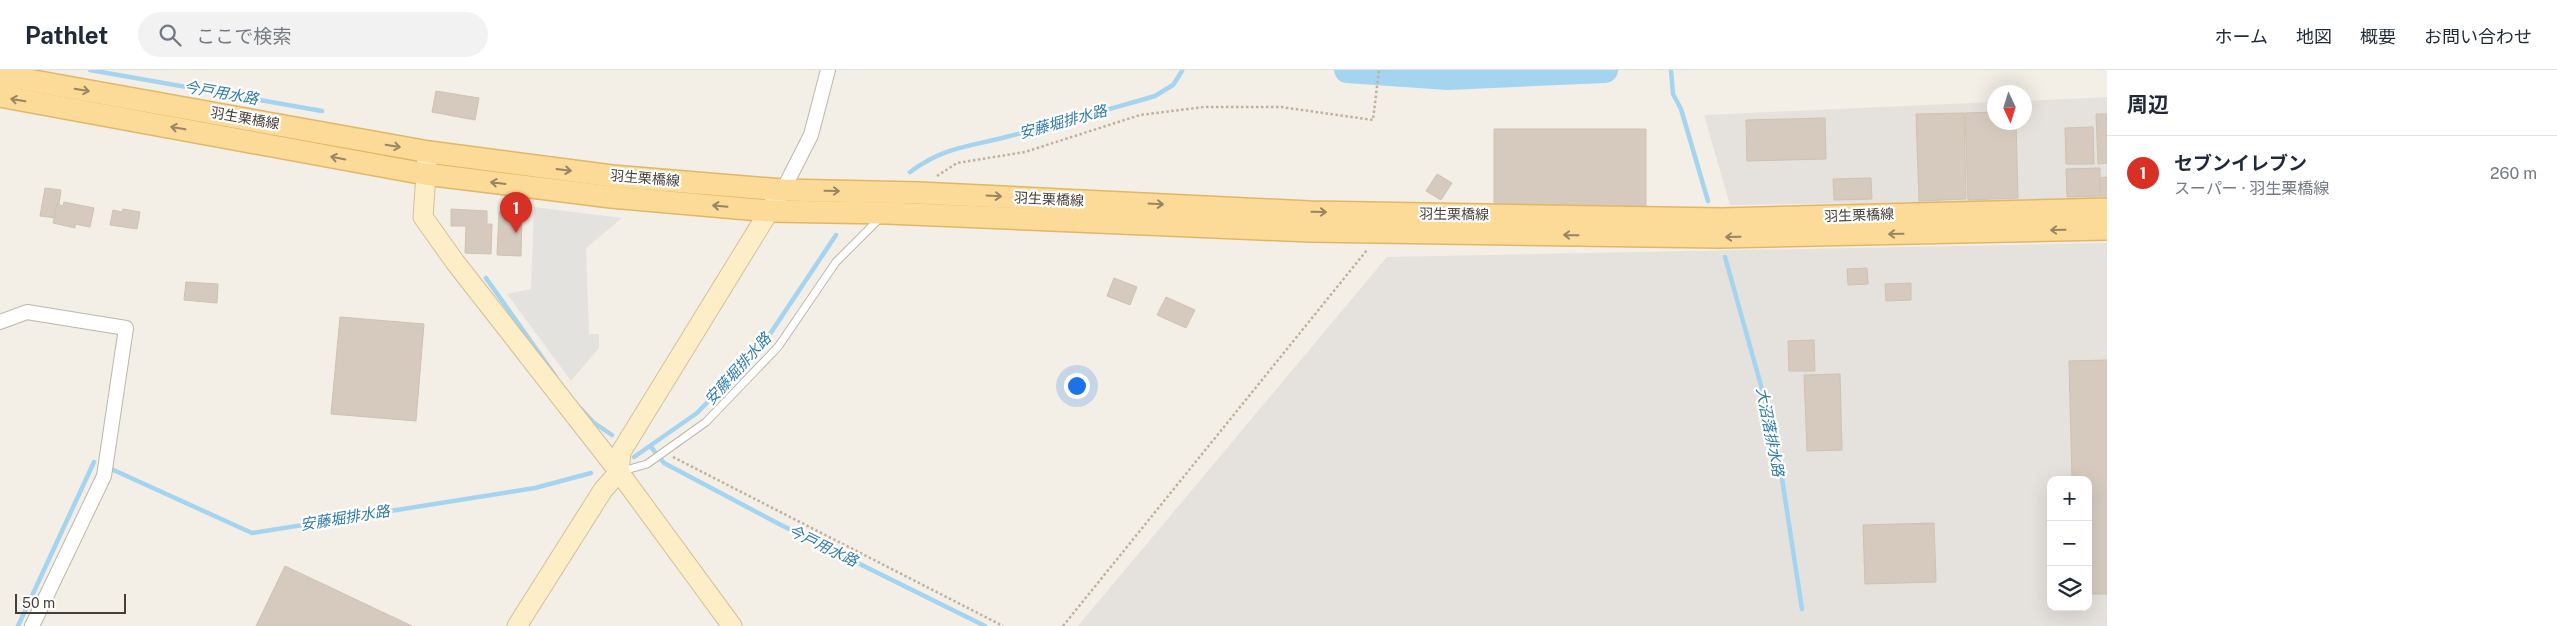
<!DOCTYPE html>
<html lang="ja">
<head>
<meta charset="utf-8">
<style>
  body { margin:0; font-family:"Public Sans","Noto Sans JP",sans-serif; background:#f2f2f3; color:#1f2937 }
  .controls { position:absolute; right:15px; bottom:15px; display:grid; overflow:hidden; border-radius:10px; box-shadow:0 5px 20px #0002 }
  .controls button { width:45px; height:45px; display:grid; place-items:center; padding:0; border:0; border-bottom:1px solid #e0e1e3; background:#fff; color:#1f2937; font:25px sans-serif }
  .compass { position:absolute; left:1987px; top:15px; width:45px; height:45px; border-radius:50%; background:#fff; box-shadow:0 5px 20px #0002; rotate:176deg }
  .scale { position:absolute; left:15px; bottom:12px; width:111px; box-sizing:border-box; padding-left:5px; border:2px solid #463f36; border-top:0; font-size:14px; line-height:18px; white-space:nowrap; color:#463f36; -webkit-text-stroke:4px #fff; paint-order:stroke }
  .you { position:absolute; left:1076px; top:315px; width:18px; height:18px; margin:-12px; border:4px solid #fff; border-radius:50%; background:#1a73e8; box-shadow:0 0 0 8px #1a73e833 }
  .badge { display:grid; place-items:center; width:32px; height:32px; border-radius:50%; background:#d93025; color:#fff; font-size:16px; font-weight:700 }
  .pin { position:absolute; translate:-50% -41px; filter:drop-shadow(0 1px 2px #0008) }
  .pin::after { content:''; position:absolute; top:26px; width:18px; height:15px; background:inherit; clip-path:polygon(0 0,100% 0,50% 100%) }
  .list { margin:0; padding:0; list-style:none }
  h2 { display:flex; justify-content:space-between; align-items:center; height:65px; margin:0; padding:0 20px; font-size:21px }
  h2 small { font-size:16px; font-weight:400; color:#747a83 }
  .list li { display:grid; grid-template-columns:32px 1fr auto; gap:15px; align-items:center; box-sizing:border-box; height:75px; padding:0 20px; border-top:1px solid #e0e1e3 }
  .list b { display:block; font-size:19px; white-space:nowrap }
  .list p { margin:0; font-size:16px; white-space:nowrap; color:#747a83 }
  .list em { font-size:16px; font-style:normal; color:#747a83 }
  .icon { flex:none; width:28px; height:28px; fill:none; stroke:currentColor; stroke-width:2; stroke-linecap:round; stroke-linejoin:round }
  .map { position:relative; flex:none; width:2107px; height:556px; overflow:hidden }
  header { display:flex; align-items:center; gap:30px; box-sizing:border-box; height:70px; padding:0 25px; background:#fff; border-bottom:1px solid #e0e1e3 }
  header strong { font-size:24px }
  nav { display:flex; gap:28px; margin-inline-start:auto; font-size:18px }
  .search { width:350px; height:45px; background:#f2f2f3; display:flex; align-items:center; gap:12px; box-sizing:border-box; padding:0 18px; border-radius:28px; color:#747a83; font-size:19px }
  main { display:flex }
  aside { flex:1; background:#fff }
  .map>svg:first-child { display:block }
</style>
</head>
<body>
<header>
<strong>Pathlet</strong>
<div class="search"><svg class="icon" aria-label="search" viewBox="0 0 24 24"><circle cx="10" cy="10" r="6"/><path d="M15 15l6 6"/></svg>ここで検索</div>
<nav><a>ホーム</a><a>地図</a><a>概要</a><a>お問い合わせ</a></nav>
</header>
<main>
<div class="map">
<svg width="2107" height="556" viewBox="0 0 2107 556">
  <rect width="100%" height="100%" fill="#f3efe7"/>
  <g fill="#e5e1dc" fill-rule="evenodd">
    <polygon points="2107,27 2107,130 1730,135 1704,45 1994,32 1994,52 2024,52 2025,31"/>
    <path d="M 2107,173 L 2107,556 L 1078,556 L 1387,187 ZM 2051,410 L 2088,410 L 2088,537 L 2051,537 Z"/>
  </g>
  <polygon fill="#e4e2df" points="534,137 622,148 586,178 589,264 599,264 599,278 571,311 507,224 531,219"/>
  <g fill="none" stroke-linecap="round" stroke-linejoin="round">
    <g stroke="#a4d4ef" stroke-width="4.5">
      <polyline points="90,0 322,41"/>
      <polyline points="1671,0 1673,24 1681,39 1708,131"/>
      <path d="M 910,102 C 944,77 967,77 1006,67 C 1056,55 1106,40 1155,26 L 1173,15 L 1182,1"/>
      <polyline points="1725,187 1767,337 1781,402 1802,539"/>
      <polyline points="486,208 556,307"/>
      <polyline points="581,339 593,352 612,365"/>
      <polyline points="651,377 664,393 781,455 985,556"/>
      <polyline points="634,387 697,343 764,273 836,165"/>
      <polyline points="109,398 252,463 535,418 591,403"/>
      <polyline points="18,556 94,392"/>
    </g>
    <polyline stroke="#a4d4ef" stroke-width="26" points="1347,0 1448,7 1605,0"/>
  </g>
  <g fill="#d5cabd" stroke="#cfc2b0">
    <polygon points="436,21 479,28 475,50 432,42"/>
    <polygon points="1994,42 1994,52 2016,52 2018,128 1968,130 1965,43"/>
    <polygon points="1964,43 1966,129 1919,131 1916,44"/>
    <polygon points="2096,44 2107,44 2107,93 2098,94"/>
    <polygon points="1825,48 1826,89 1747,91 1746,50"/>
    <polygon points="2093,57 2094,94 2066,94 2065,58"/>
    <polygon points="1494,59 1646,59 1646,138 1494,139"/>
    <polygon points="2100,98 2100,126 2067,127 2066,99"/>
    <polygon points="1437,104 1452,113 1441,130 1426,121"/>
    <polygon points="2107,107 2107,126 2100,126 2100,108"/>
    <polygon points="1871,108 1872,129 1834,130 1833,109"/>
    <polygon points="45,118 61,120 57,148 40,146"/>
    <polygon points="64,132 94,138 90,157 75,154 75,158 53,153 57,134 63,136"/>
    <polygon points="123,139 140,142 137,159 110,155 113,140 122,142"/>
    <polygon points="451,139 487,141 487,154 492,154 491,184 465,183 466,156 451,156"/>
    <polygon points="499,142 522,142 521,186 497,185"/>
    <polygon points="1867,198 1868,214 1848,215 1847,199"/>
    <polygon points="1114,208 1137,217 1130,235 1107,226"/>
    <polygon points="186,212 218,214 217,233 184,230"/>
    <polygon points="1911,213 1911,230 1886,231 1885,214"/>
    <polygon points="1166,227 1195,240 1186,258 1157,245"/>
    <polygon points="340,247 424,254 416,351 331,344"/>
    <polygon points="1814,270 1815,301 1789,301 1788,271"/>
    <polygon points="2107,290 2107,524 2088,524 2088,410 2072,410 2069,291"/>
    <polygon points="1840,304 1842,380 1807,381 1804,305"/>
    <polygon points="1934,453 1936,512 1865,514 1863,455"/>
    <polygon points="285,496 412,556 256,556"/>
  </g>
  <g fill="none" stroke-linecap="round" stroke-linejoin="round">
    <g stroke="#beb6aa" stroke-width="9">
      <polyline id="lane" points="619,402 647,394 706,352 778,277 836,192 881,147"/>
    </g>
    <g stroke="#beb6aa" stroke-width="16">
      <g id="street">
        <polyline points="783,120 811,65 828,0"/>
        <polyline points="0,252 27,242 126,258 104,406 32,556"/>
      </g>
    </g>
    <g stroke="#d2c098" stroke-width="21">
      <g id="secondary">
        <polyline points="427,91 423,147 455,192 619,402 732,556"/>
        <polyline points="517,556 603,420 619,402 621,382 776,130"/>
      </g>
    </g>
    <g stroke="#e1b767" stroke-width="24">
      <g id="primary">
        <polyline points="0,5 429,82 612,106 783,120 919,123 1310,142 1721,149 2107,139"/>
        <polyline points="0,26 425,104 611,127 769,141 887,143 1310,161 1719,167 2107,159"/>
      </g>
    </g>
    <g stroke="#c0b19b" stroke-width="2.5" stroke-dasharray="2.5 2.5" stroke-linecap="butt">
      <polyline points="937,106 957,93 1025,82 1140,45 1204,37 1281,37 1373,50 1379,0"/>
      <polyline points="673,387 1003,556"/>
      <polyline points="1063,556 1367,180"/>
    </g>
    <use href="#lane" stroke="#fff" stroke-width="7"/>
    <use href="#street" stroke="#fff" stroke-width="14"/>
    <use href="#secondary" stroke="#fdeec7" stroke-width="19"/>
    <use href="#primary" stroke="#fcda97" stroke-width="21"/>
  </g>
  <defs><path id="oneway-shaft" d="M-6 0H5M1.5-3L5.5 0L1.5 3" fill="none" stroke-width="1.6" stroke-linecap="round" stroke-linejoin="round" transform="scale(1.25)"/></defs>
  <g stroke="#988562">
    <use href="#oneway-shaft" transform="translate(82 20) rotate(10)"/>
    <use href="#oneway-shaft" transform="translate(18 30) rotate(-170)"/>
    <use href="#oneway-shaft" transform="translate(178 58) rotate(-170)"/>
    <use href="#oneway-shaft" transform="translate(393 76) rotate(10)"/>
    <use href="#oneway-shaft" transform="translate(338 88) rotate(-169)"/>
    <use href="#oneway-shaft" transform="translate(564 100) rotate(7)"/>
    <use href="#oneway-shaft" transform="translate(498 113) rotate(-173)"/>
    <use href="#oneway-shaft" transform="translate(832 121) rotate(1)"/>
    <use href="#oneway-shaft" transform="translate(994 126) rotate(3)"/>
    <use href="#oneway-shaft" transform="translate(1156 134) rotate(3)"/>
    <use href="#oneway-shaft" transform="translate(720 136) rotate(-175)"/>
    <use href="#oneway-shaft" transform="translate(1319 142) rotate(1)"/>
    <use href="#oneway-shaft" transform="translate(2058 160) rotate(179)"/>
    <use href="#oneway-shaft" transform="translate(1896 164) rotate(179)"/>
    <use href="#oneway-shaft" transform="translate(1571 165) rotate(-179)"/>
    <use href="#oneway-shaft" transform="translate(1733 167) rotate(179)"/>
  </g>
  <g text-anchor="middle" stroke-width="4.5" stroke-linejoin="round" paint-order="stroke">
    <g font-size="14" fill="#463f36" stroke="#fff">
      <text transform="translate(245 48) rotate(10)" y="5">羽生栗橋線</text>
      <text transform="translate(645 108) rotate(5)" y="5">羽生栗橋線</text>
      <text transform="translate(1049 129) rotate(3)" y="5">羽生栗橋線</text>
      <text transform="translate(1454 144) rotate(1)" y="5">羽生栗橋線</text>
      <text transform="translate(1859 145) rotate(-2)" y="5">羽生栗橋線</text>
    </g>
    <g font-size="15" font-style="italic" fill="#2f7aa8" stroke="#fff">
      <text transform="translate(221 23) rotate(10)" y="5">今戸用水路</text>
      <text transform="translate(1063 52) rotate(-15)" y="5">安藤堀排水路</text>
      <text transform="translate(738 299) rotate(-48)" y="5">安藤堀排水路</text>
      <text transform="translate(1770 362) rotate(79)" y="5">大沼落排水路</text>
      <text transform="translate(345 448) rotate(-9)" y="5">安藤堀排水路</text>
      <text transform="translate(823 476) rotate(26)" y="5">今戸用水路</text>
    </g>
  </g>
</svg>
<div class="controls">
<button>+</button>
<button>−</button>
<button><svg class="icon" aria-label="layers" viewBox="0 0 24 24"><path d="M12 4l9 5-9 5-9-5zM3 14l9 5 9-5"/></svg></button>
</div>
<svg class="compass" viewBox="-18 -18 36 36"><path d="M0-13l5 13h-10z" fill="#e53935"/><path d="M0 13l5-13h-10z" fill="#747a83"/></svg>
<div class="scale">50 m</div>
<div class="you"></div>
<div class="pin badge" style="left:516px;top:163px">1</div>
</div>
<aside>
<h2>周辺<small></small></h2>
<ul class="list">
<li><span class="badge">1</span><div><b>セブンイレブン</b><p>スーパー · 羽生栗橋線</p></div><em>260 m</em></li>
</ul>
</aside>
</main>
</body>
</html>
